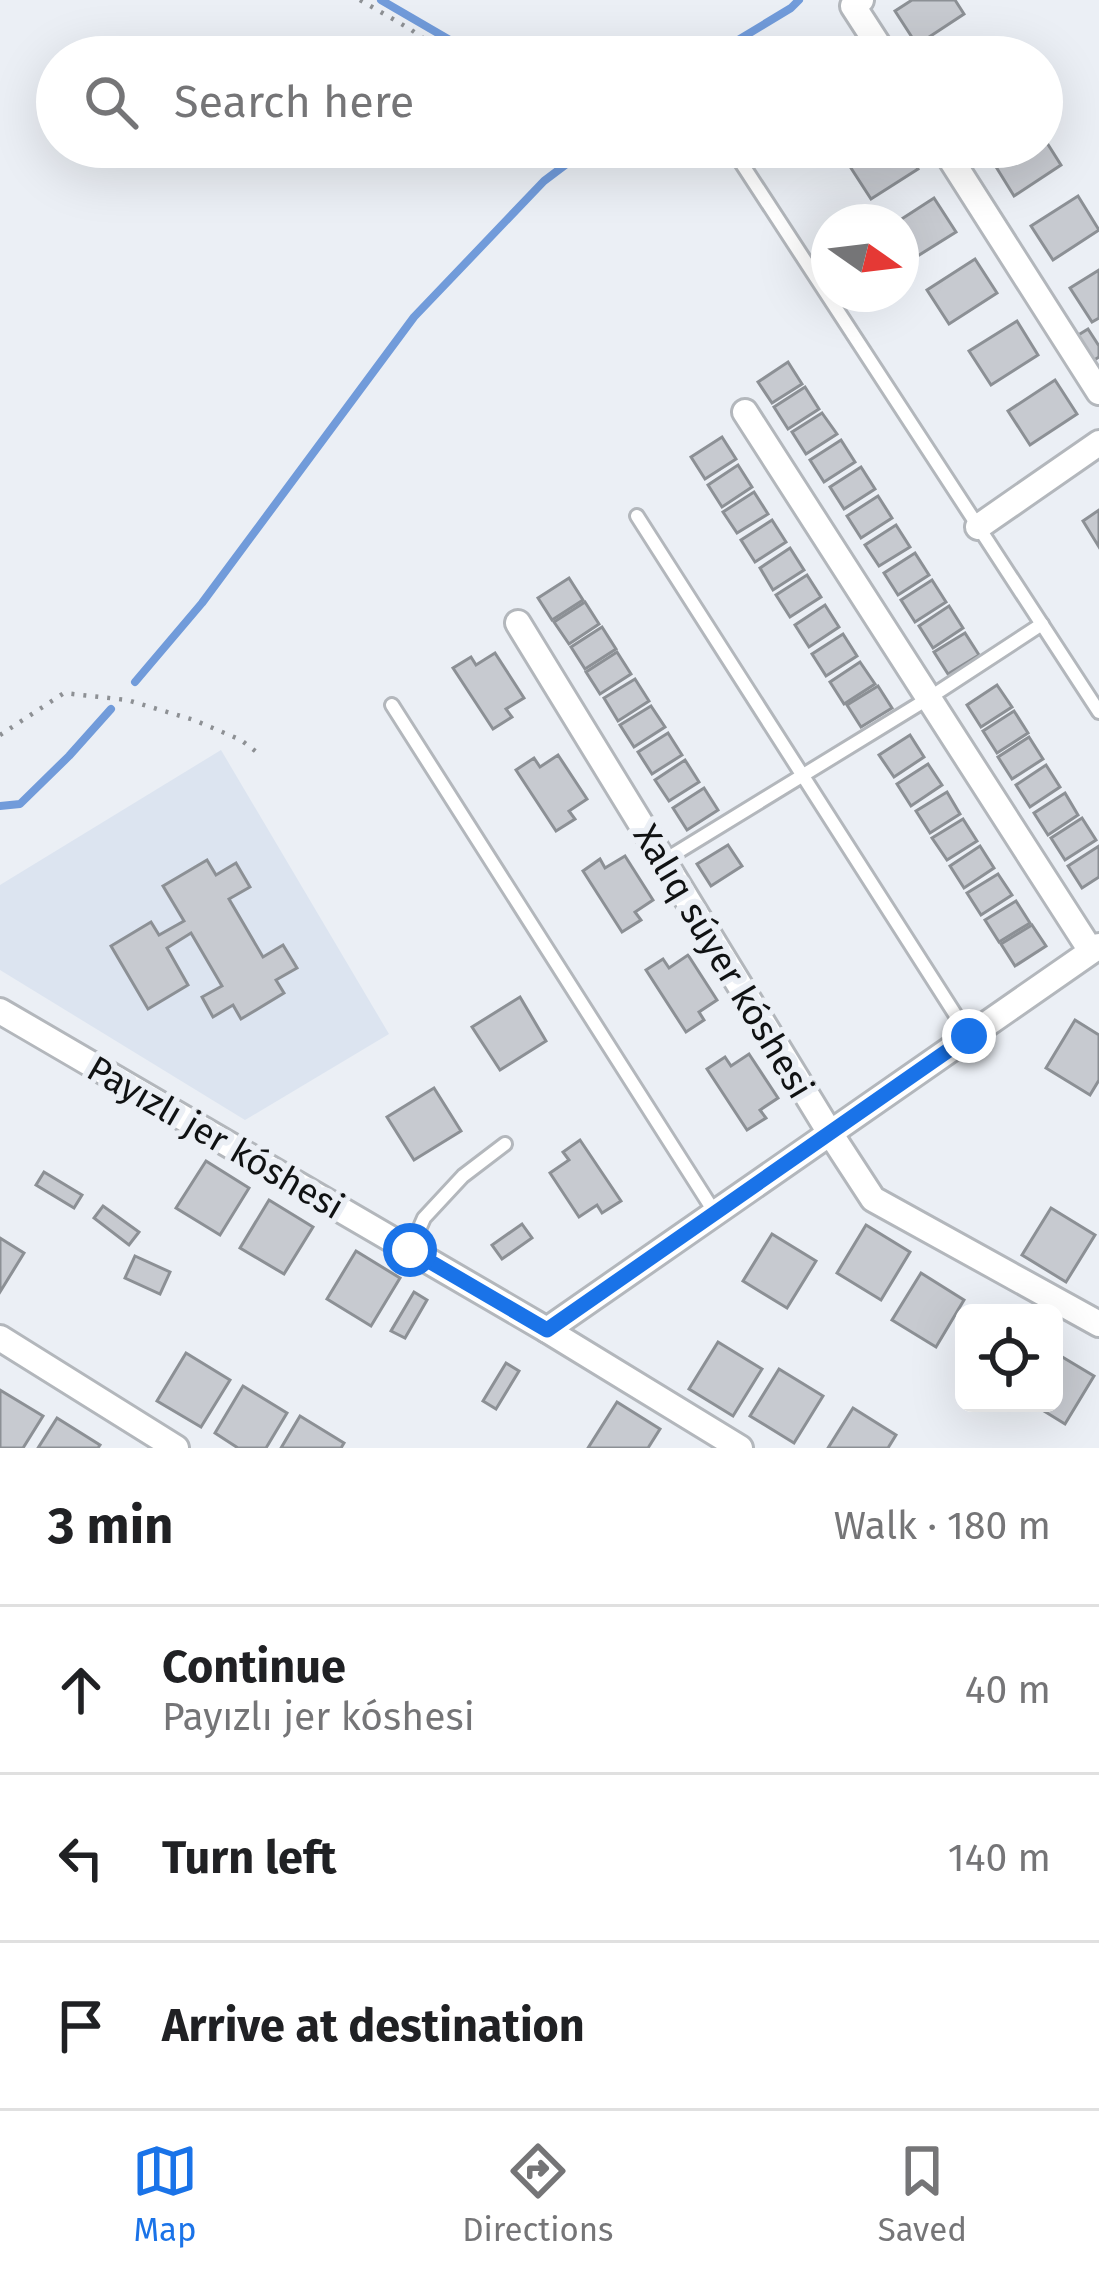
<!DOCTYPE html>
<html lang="en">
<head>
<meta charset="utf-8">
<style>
  body { margin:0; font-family:"Fira Sans",sans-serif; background:#f6f6f6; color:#202124 }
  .controls { position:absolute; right:36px; bottom:36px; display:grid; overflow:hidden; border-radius:18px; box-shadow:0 12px 48px #0002 }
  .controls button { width:108px; height:108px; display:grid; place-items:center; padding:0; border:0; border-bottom:3px solid #e0e0e0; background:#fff; color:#202124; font:60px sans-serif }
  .compass { position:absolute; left:811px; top:204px; width:108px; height:108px; border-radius:50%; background:#fff; box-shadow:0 12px 48px #0002; rotate:104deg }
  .stop { position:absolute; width:36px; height:36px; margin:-27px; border:9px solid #1a73e8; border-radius:50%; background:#fff }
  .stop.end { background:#1a73e8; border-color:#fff; box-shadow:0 3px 12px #0008 }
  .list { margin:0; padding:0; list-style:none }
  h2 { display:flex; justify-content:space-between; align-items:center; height:156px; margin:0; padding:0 48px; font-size:51px }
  h2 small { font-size:39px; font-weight:400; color:#757577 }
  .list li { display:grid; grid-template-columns:78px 1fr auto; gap:36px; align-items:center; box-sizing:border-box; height:168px; padding:0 48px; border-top:3px solid #e0e0e0 }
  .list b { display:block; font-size:45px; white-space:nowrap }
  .list p { margin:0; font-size:39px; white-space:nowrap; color:#757577 }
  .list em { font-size:39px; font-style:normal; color:#757577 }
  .icon { flex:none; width:66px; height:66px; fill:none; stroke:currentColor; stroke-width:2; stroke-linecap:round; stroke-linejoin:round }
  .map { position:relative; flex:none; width:1099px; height:1448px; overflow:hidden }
  .search { position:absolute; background:#fff; box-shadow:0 12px 48px #0002; left:36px; right:36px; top:36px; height:132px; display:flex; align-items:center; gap:30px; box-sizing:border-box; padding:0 42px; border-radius:66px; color:#757577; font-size:45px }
  .sheet { height:660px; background:#fff }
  nav { display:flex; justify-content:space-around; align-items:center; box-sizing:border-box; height:168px; border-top:3px solid #e0e0e0; background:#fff; font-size:33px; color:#757577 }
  nav a { display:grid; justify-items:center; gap:6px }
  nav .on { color:#1a73e8 }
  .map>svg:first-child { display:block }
</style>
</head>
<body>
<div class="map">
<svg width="1099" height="1448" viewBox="0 0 1099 1448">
  <rect width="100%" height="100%" fill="#ebeff5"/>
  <polygon fill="#dce4f0" points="221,750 389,1034 245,1120 0,970 0,885"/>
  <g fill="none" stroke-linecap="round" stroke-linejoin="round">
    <g stroke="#719bda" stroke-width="8">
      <polyline points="381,0 479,57"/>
      <polyline points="710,57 791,8 799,0"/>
      <polyline points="135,682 202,603 414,317 544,181 589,147"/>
      <polyline points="0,806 20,804 69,756 111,709"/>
    </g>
  </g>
  <g fill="#c7cad0" stroke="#8c9095" stroke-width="3">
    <polygon points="912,0 955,0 964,14 917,45 895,11"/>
    <polygon points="1042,135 1061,165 1014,196 993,162 1015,147 1042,147"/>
    <polygon points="877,147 904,147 918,169 871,199 849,165"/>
    <polygon points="1078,196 1099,230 1053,260 1031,226"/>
    <polygon points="934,198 956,232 908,262 901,251 901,222 897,222"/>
    <polygon points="975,259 997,293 949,324 927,290"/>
    <polygon points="1099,270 1099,318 1092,322 1070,288"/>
    <polygon points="1017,321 1038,355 991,385 969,351"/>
    <polygon points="1088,329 1099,346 1099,357 1091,362 1075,337"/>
    <polygon points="788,362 802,384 772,403 758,382"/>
    <polygon points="1055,380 1077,414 1030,445 1008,411"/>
    <polygon points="805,387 819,409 788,429 774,407"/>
    <polygon points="822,413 837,434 806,454 792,432"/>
    <polygon points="722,437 736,459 705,479 691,457"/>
    <polygon points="841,440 855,462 824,482 810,460"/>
    <polygon points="738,465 752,487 722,507 708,485"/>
    <polygon points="861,467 875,489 844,509 830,487"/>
    <polygon points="754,492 768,514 737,533 723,512"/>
    <polygon points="878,496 892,518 861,538 847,516"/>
    <polygon points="1099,510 1099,547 1083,521"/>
    <polygon points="772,520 786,542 755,562 741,540"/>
    <polygon points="896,525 910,547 879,566 865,545"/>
    <polygon points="790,548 804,570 773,590 760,568"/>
    <polygon points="915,553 929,575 898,595 884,573"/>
    <polygon points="807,575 821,597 790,617 776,595"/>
    <polygon points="569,578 583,600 552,620 538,598"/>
    <polygon points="932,580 946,602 915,622 901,600"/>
    <polygon points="585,602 599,624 569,644 554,622"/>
    <polygon points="825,605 839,627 809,647 795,625"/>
    <polygon points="949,606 963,628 933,648 919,626"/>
    <polygon points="602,627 616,649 585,669 571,647"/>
    <polygon points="965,633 979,655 948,674 934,652"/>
    <polygon points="843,634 857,656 826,676 812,654"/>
    <polygon points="617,652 631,674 600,694 586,672"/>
    <polygon points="495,653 524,698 506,709 512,717 493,729 453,668 471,657 476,665"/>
    <polygon points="860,662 875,684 844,704 830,682"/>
    <polygon points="635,679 649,701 618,721 604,698"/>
    <polygon points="997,685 1012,707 981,727 967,705"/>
    <polygon points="878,686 892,708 861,727 847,705"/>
    <polygon points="651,706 665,727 634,747 620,725"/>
    <polygon points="1014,711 1028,733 997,753 983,731"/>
    <polygon points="668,733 682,755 652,774 638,752"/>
    <polygon points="910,735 924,757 894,777 879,755"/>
    <polygon points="1029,737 1043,759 1012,779 998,757"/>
    <polygon points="558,755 587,799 569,811 575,819 556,831 516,770 534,758 540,767"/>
    <polygon points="685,760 699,782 669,801 655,780"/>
    <polygon points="928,764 942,785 911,806 897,784"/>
    <polygon points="1046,765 1060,787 1030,807 1016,785"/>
    <polygon points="704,788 718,810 687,830 673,808"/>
    <polygon points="947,792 960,814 930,833 916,811"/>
    <polygon points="1065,793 1078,815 1048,835 1034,813"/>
    <polygon points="1082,818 1096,840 1065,860 1051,838"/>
    <polygon points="963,819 977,841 947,860 932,838"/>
    <polygon points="728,845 742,866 711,886 697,864"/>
    <polygon points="980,846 994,868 964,888 950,866"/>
    <polygon points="1099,846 1099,877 1082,888 1068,866"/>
    <polygon points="625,856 653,900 635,912 641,920 622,932 583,871 600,859 605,868"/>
    <polygon points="207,860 216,875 236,863 250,887 229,899 263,957 283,945 297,968 276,980 284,993 241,1019 233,1005 213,1017 202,997 222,986 191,933 167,948 188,985 148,1009 111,946 151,922 159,935 184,921 163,886"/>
    <polygon points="998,874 1012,895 981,915 967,893"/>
    <polygon points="1016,901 1030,923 999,942 985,920"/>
    <polygon points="1032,925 1046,946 1015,966 1001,944"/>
    <polygon points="688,955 717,1000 699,1012 704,1020 686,1032 646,970 663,959 669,968"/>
    <polygon points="520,997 546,1041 500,1070 472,1027"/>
    <polygon points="1075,1020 1099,1035 1099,1080 1090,1095 1046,1068"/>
    <polygon points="749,1054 778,1098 760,1110 766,1118 747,1130 707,1069 725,1057 731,1066"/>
    <polygon points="434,1088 461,1131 414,1160 387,1117"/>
    <polygon points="580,1140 621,1201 602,1213 597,1205 579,1217 550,1173 569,1160 563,1152"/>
    <polygon points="206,1161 249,1188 220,1235 176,1208"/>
    <polygon points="44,1172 82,1195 74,1208 36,1185"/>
    <polygon points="269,1200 313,1227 284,1274 240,1248"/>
    <polygon points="103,1206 139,1232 129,1245 94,1218"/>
    <polygon points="1051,1208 1095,1235 1066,1282 1022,1255"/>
    <polygon points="522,1224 532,1238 502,1259 492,1245"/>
    <polygon points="866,1225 910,1252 881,1300 837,1273"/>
    <polygon points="772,1234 816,1261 787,1308 743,1281"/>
    <polygon points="0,1238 24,1253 0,1292"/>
    <polygon points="356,1251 400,1278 371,1326 327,1299"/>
    <polygon points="135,1256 170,1272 160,1294 125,1278"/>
    <polygon points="921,1273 964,1300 936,1347 892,1320"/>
    <polygon points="414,1292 427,1300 405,1338 391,1331"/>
    <polygon points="718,1342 762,1369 733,1416 689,1389"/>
    <polygon points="1054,1352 1094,1376 1065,1424 1031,1403 1054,1403"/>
    <polygon points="186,1353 230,1380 201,1427 157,1401"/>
    <polygon points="506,1363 519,1371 496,1409 483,1401"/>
    <polygon points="779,1369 823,1396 794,1443 750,1416"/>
    <polygon points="243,1386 287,1413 266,1448 238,1448 215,1433"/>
    <polygon points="0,1390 43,1416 23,1448 0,1448"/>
    <polygon points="617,1402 660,1429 648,1448 588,1448"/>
    <polygon points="853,1408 896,1435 888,1448 828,1448"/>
    <polygon points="300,1416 344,1443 341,1448 281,1448"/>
    <polygon points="57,1418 100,1445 98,1448 38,1448"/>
  </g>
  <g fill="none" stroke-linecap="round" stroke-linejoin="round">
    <g stroke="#b3b7bc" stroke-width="18">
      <g id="lane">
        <polyline points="731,147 1099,712"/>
        <polyline points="637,516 969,1036"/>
        <polyline points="392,705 715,1213"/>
        <polyline points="663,861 929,698 1042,624"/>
        <polyline points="410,1250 424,1218 463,1176 505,1144"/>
      </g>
    </g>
    <g stroke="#b3b7bc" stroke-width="30">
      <g id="street">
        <polyline points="861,0 853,6 886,57"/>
        <polyline points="943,147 1099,392"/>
        <polyline points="745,412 1091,951"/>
        <polyline points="978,527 1099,443"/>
        <polyline points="518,623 830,1133 873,1199 1099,1324"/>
        <polyline points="0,1011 547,1330 740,1448"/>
        <polyline points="547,1330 1099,946"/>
        <polyline points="0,1338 176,1448"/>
      </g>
    </g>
    <g stroke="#8d9094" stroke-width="4.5" stroke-dasharray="3 9" stroke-linecap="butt">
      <polyline points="360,0 410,29 450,57"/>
      <polyline points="551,147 558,156"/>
      <polyline points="0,735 64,693 127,700 194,720 241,740 259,754"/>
    </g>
    <use href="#lane" stroke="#fff" stroke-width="12"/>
    <use href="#street" stroke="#fff" stroke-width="24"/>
  </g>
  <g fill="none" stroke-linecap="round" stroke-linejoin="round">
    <polyline stroke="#1a73e8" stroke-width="15" points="410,1250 547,1330 969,1036"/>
  </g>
  <g text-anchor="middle" stroke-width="12" stroke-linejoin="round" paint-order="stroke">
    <g font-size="36" fill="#101213" stroke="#ebeff5">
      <text transform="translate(724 961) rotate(59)" y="13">Xalıq súyer kóshesi</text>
      <text transform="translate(216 1137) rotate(30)" y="13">Payızlı jer kóshesi</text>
    </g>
  </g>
</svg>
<div class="controls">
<button><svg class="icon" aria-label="locate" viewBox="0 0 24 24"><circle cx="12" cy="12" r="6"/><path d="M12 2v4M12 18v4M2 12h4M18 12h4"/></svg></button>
</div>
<svg class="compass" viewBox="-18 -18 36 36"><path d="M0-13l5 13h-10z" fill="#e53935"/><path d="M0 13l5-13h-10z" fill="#757577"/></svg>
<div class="stop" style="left:410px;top:1250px"></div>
<div class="stop end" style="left:969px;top:1036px"></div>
<div class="search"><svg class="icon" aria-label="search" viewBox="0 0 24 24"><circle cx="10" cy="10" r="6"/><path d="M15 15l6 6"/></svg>Search here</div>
</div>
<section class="sheet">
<h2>3 min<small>Walk · 180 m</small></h2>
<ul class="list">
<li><svg class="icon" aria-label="ahead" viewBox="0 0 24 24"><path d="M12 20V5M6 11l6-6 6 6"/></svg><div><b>Continue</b><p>Payızlı jer kóshesi</p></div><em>40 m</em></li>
<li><svg class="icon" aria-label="left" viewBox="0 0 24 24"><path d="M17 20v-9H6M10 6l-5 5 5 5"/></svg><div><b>Turn left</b></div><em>140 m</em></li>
<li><svg class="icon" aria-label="arrive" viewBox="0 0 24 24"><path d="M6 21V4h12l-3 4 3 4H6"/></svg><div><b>Arrive at destination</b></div></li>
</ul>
</section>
<nav>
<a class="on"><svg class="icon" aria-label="map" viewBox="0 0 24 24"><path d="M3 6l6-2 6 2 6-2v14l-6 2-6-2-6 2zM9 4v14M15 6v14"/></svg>Map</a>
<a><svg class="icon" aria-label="directions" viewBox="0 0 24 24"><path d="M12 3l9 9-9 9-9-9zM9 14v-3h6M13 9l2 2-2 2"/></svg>Directions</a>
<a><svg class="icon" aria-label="saved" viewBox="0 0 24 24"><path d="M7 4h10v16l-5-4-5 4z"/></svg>Saved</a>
</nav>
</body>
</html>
